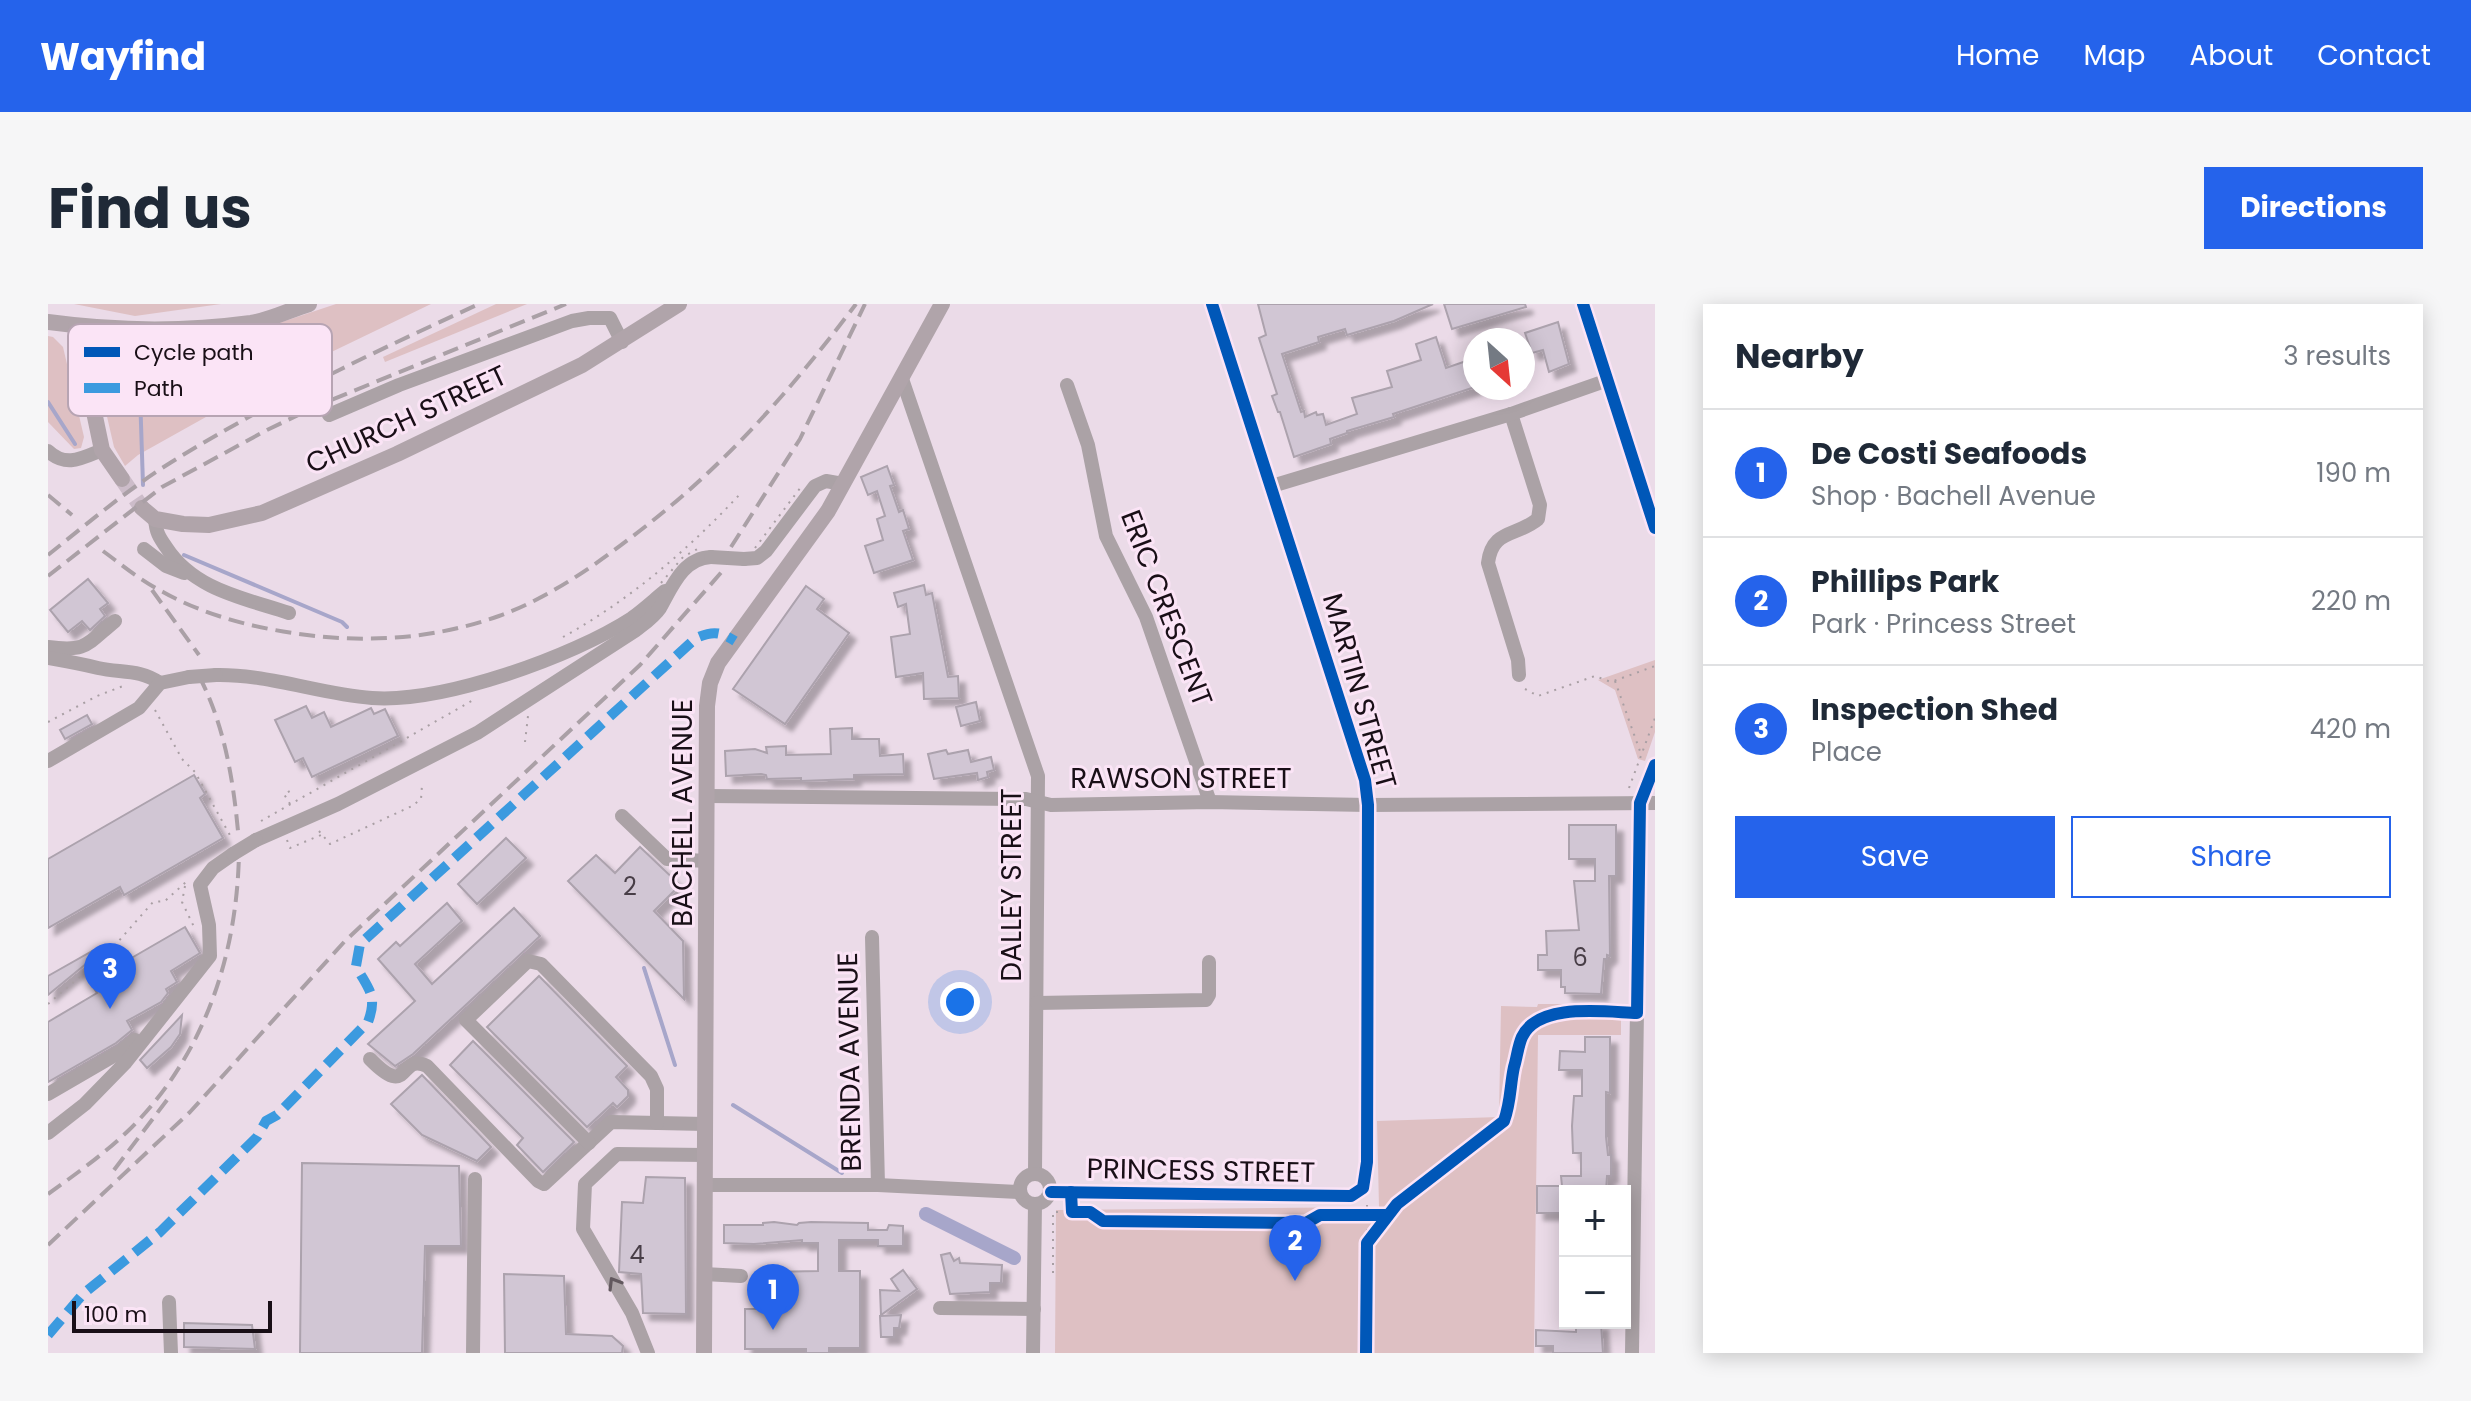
<!DOCTYPE html>
<html lang="en">
<head>
<meta charset="utf-8">
<style>
  body { margin:0; font-family:Poppins,sans-serif; background:#f6f6f7; color:#1f2937 }
  .controls { position:absolute; right:24px; bottom:24px; display:grid; overflow:hidden; border-radius:0px; box-shadow:0 4px 20px #0003 }
  .controls button { width:72px; height:72px; display:grid; place-items:center; padding:0; border:0; border-bottom:2px solid #e0e1e3; background:#fff; color:#1f2937; font:40px sans-serif }
  .compass { position:absolute; left:1415px; top:24px; width:72px; height:72px; border-radius:50%; background:#fff; box-shadow:0 4px 20px #0003; rotate:153deg }
  .scale { position:absolute; left:24px; bottom:20px; width:200px; box-sizing:border-box; padding-left:8px; border:4px solid #190f17; border-top:0; font-size:22px; line-height:28px; white-space:nowrap; color:#190f17; -webkit-text-stroke:6px #fbe4f6; paint-order:stroke }
  .you { position:absolute; left:912px; top:698px; width:28px; height:28px; margin:-20px; border:6px solid #fff; border-radius:50%; background:#1a73e8; box-shadow:0 0 0 12px #1a73e833 }
  .badge { display:grid; place-items:center; width:52px; height:52px; border-radius:50%; background:#2563eb; color:#fff; font-size:26px; font-weight:700 }
  .pin { position:absolute; translate:-50% -66px; filter:drop-shadow(0 2px 4px #0008) }
  .pin::after { content:''; position:absolute; top:42px; width:28px; height:24px; background:inherit; clip-path:polygon(0 0,100% 0,50% 100%) }
  .list { margin:0; padding:0; list-style:none }
  h2 { display:flex; justify-content:space-between; align-items:center; height:104px; margin:0; padding:0 32px; font-size:34px }
  h2 small { font-size:26px; font-weight:400; color:#747a83 }
  .list li { display:grid; grid-template-columns:52px 1fr auto; gap:24px; align-items:center; box-sizing:border-box; height:128px; padding:0 32px; border-top:2px solid #e0e1e3 }
  .list b { display:block; font-size:30px; white-space:nowrap }
  .list p { margin:0; font-size:26px; white-space:nowrap; color:#747a83 }
  .list em { font-size:26px; font-style:normal; color:#747a83 }
  .actions { display:flex; gap:16px; padding:24px 32px }
  .actions a { flex:1; padding:18px 0; border:2px solid #2563eb; border-radius:0px; text-align:center; font-size:28px; color:#2563eb }
  .actions .main { background:#2563eb; color:#fff }
  .map { position:relative; flex:none; width:1607px; height:1049px; overflow:hidden; border-radius:0px }
  header { display:flex; align-items:center; gap:48px; box-sizing:border-box; height:112px; padding:0 40px; background:#2563eb; color:#fff }
  header strong { font-size:38px }
  nav { display:flex; gap:44px; margin-inline-start:auto; font-size:28px }
  .intro { display:flex; align-items:center; justify-content:space-between; box-sizing:border-box; height:192px; padding:0 48px }
  h1 { margin:0; font-size:56px }
  .button { padding:20px 36px; border-radius:0px; background:#2563eb; color:#fff; font-size:28px; font-weight:700 }
  main { display:flex; gap:48px; padding:0 48px }
  aside { flex:1; background:#fff; border-radius:0px; box-shadow:0 4px 20px #0003 }
  .map>svg:first-child { display:block }
</style>
</head>
<body>
<header>
<strong>Wayfind</strong>
<nav><a>Home</a><a>Map</a><a>About</a><a>Contact</a></nav>
</header>
<div class="intro"><h1>Find us</h1><a class="button">Directions</a></div>
<main>
<div class="map">
<svg width="1607" height="1049" viewBox="0 0 1607 1049">
  <defs>
    <filter id="shadow"><feDropShadow dx="7" dy="7" stdDeviation="2" flood-color="#0004"/></filter>
  </defs>
  <rect width="100%" height="100%" fill="#ebdbe8"/>
  <g fill="#dec0c3">
    <polygon points="26,0 173,0 87,12"/>
    <polygon points="288,0 383,0 215,81 90,151 77,162 66,143 46,56 49,46 56,40 141,37 228,20"/>
    <polygon points="448,0 479,0 337,58 335,53"/>
    <polygon points="0,32 5,33 15,43 36,133 33,144 26,145 0,118"/>
    <polygon points="1607,356 1607,428 1597,457 1590,455 1567,386 1550,376"/>
    <polygon points="1490,700 1573,700 1573,731 1490,731 1486,1049 1007,1049 1008,906 1331,903 1329,817 1451,813 1453,702 1489,703"/>
  </g>
  <g fill="none" stroke-linecap="round" stroke-linejoin="round">
    <g stroke="#a7a6ca" stroke-width="4">
      <polyline points="91,59 95,181"/>
      <polyline points="0,98 27,140"/>
      <polyline points="136,251 294,318 299,323"/>
      <polyline points="596,664 627,761"/>
      <polyline points="685,801 794,869"/>
    </g>
    <polyline stroke="#a7a6ca" stroke-width="14" points="878,910 966,954"/>
  </g>
  <g fill="#d1c6d4" stroke="#aca2ad" stroke-width="2" filter="url(#shadow)">
    <polygon points="1210,0 1385,0 1346,17 1299,31 1297,25 1270,33 1271,38 1234,50 1253,108 1256,107 1257,113 1268,108 1269,111 1275,110 1278,121 1309,110 1304,94 1344,83 1339,67 1373,56 1368,40 1388,33 1398,64 1427,54 1427,83 1345,110 1346,113 1299,127 1299,129 1282,135 1283,140 1246,153 1232,108 1230,108 1224,92 1229,90 1211,34 1218,31"/>
    <polygon points="1396,0 1477,0 1478,3 1404,25"/>
    <polygon points="1510,18 1521,60 1501,68 1495,46 1484,49 1477,29"/>
    <polygon points="839,162 846,181 842,182 851,208 855,206 861,225 855,227 865,256 826,269 817,242 835,236 829,215 837,212 829,187 820,191 813,173"/>
    <polygon points="40,275 60,299 52,305 57,312 42,326 34,317 20,328 2,306"/>
    <polygon points="876,281 878,291 884,289 900,373 910,372 911,394 876,395 875,369 848,373 843,333 862,330 858,300 850,303 846,289"/>
    <polygon points="758,282 776,295 769,305 801,329 737,420 685,385"/>
    <polygon points="928,398 932,417 913,422 908,403"/>
    <polygon points="258,402 264,414 276,408 283,423 323,404 326,410 337,405 350,432 264,473 255,454 247,458 227,416"/>
    <polygon points="39,411 44,420 17,435 12,426"/>
    <polygon points="804,424 804,435 831,435 832,452 855,450 856,470 806,471 806,475 753,477 753,474 719,475 718,471 713,470 678,472 677,447 707,445 719,449 718,443 738,442 738,451 783,450 782,425"/>
    <polygon points="898,446 900,450 920,446 923,458 943,453 946,466 939,468 940,473 930,476 929,469 886,475 880,450"/>
    <polygon points="146,471 157,490 152,494 175,534 76,591 72,583 0,624 0,555"/>
    <polygon points="1521,521 1568,521 1568,572 1561,572 1562,652 1559,651 1559,655 1556,655 1553,690 1517,689 1517,683 1513,683 1513,666 1490,666 1490,651 1499,651 1498,627 1531,626 1526,577 1547,577 1547,555 1521,555"/>
    <polygon points="458,534 478,554 429,600 410,580"/>
    <polygon points="592,543 632,581 606,607 635,637 636,695 520,577 548,551 567,569"/>
    <polygon points="399,599 414,617 367,660 384,680 466,604 492,632 365,750 347,762 320,740 367,697 330,655 348,638 352,642"/>
    <polygon points="137,623 152,649 123,667 129,678 118,685 120,689 113,698 79,717 84,726 68,739 0,778 0,718 49,689 42,678"/>
    <polygon points="46,646 50,650 0,691 0,672"/>
    <polygon points="491,672 579,762 568,773 580,786 580,792 569,803 565,799 539,823 439,723"/>
    <polygon points="134,711 132,730 123,743 99,764 92,756"/>
    <polygon points="1537,733 1562,733 1562,789 1558,788 1558,833 1560,851 1563,851 1563,872 1559,872 1558,887 1517,887 1517,909 1489,909 1489,882 1514,882 1513,872 1533,872 1533,849 1525,849 1524,822 1526,792 1534,792 1534,766 1511,766 1512,747 1537,748"/>
    <polygon points="425,737 526,838 495,868 469,841 475,834 402,761"/>
    <polygon points="374,771 443,843 429,857 374,831 343,800"/>
    <polygon points="254,859 411,862 413,942 377,942 374,1049 252,1049"/>
    <polygon points="598,873 637,874 638,1010 595,1009 593,970 571,968 574,898 595,899"/>
    <polygon points="726,918 749,921 751,919 763,918 820,919 820,926 839,926 841,921 855,922 855,942 830,942 830,936 791,936 791,967 812,967 812,1044 781,1044 781,1049 758,1049 758,1045 697,1045 697,1005 719,1005 719,968 770,967 770,939 754,939 754,936 706,940 676,939 676,921 715,921 715,919"/>
    <polygon points="902,949 906,957 911,954 912,959 954,961 953,979 942,979 942,988 902,990 893,951"/>
    <polygon points="855,966 869,985 833,1011 832,986 851,987 843,975"/>
    <polygon points="456,970 516,972 518,1030 564,1032 575,1042 574,1049 457,1049"/>
    <polygon points="853,1011 851,1024 846,1024 846,1033 833,1033 832,1012"/>
    <polygon points="136,1019 204,1021 207,1045 136,1043"/>
    <polygon points="1528,1019 1553,1019 1555,1049 1505,1049 1505,1042 1488,1042 1488,1026 1528,1028"/>
  </g>
  <g fill="none" stroke-linecap="round" stroke-linejoin="round">
    <polyline stroke="#ccbcc9" stroke-width="16" stroke-dasharray="16 8" stroke-linecap="butt" points="74,175 94,204"/>
    <g stroke="#a99fa4" stroke-width="2" stroke-dasharray="2 6" stroke-linecap="butt">
      <path d="M 515,333 C 582,296 641,245 693,189"/>
      <polyline points="1567,377 1593,450"/>
      <polyline points="1477,385 1490,392 1547,372 1563,378 1607,362"/>
      <polyline points="107,406 134,455 147,468 183,533"/>
      <polyline points="0,418 49,392 75,382"/>
      <polyline points="477,438 480,412"/>
      <polyline points="1581,484 1607,414"/>
      <polyline points="242,500 236,490 242,487"/>
      <polyline points="213,517 427,395"/>
      <polyline points="271,527 282,540 364,502 373,495 374,481"/>
      <polyline points="239,536 242,544 273,531"/>
      <polyline points="137,582 134,598 147,625"/>
      <polyline points="0,700 62,647 105,598 117,597 138,578"/>
      <polyline points="1319,901 1319,939"/>
      <polyline points="1005,969 1005,908 1024,908"/>
    </g>
    <g stroke="#aba2a6" stroke-width="14">
      <polyline points="1535,0 1607,224"/>
      <polyline points="854,75 990,472 987,869"/>
      <polyline points="1019,81 1040,141 1058,232 1098,313 1162,498"/>
      <path d="M 1463,110 L 1492,201 L 1490,215 C 1468,233 1444,225 1440,259 L 1470,356 L 1471,371"/>
      <polyline points="281,111 351,81 524,17 541,14 562,14 574,38"/>
      <path d="M 0,147 C 18,164 34,154 54,146"/>
      <polyline points="1224,182 1463,110 1560,76"/>
      <path d="M 107,215 C 108,228 111,233 118,243 C 146,286 196,294 241,309"/>
      <polyline points="96,245 118,262 136,269"/>
      <polyline points="696,255 709,254 718,247 767,182 778,177 795,180"/>
      <path d="M 0,343 C 39,348 38,341 67,317"/>
      <path d="M 0,354 C 17,357 33,360 50,364 C 73,369 92,365 112,379"/>
      <path d="M 168,371 C 221,370 271,390 324,394 C 395,399 524,353 584,314 C 595,306 606,296 617,287"/>
      <polyline points="0,457 91,404 112,379 141,373"/>
      <polyline points="660,492 978,495 1003,501 1162,498 1320,501 1607,499"/>
      <polyline points="574,512 619,555 659,557"/>
      <path d="M 208,536 L 290,500 L 429,429 L 588,326 C 597,319 606,313 612,304 C 624,283 635,254 663,253"/>
      <polyline points="824,633 830,881"/>
      <polyline points="989,699 1158,696 1161,691 1161,658"/>
      <path d="M 322,755 C 363,797 350,748 379,762 L 490,877 L 496,880 L 563,818 L 657,820"/>
      <polyline points="0,790 74,747 87,736"/>
      <polyline points="0,829 37,800 78,758 162,652 161,621 152,581 165,564 185,550"/>
      <polyline points="541,839 418,716 480,657 493,660 603,772 609,785 609,819"/>
      <circle cx="987" cy="885" r="15"/>
      <polyline points="656,881 830,881 972,888"/>
      <polyline points="1003,888 1303,892 1315,884 1319,858 1320,501 1317,476 1164,0"/>
      <polyline points="656,970 693,972"/>
      <polyline points="121,998 123,1049"/>
      <polyline points="892,1004 986,1005"/>
      <polyline points="425,1049 427,875"/>
      <polyline points="600,1049 584,1009 535,925 537,880 569,850 657,851"/>
      <polyline points="985,1049 987,900"/>
      <polyline points="1584,1049 1592,499 1607,461"/>
    </g>
    <g stroke="#b0a4aa" stroke-width="16">
      <path d="M 0,18 C 66,27 136,28 203,19 C 222,16 242,6 261,0"/>
      <polyline points="28,22 54,146 74,175"/>
      <polyline points="94,204 107,215 135,220 161,221 214,209 349,150 534,61 631,0"/>
      <polyline points="656,1049 659,402 662,379 670,359 780,207 894,0"/>
    </g>
    <g stroke="#aaa0a6" stroke-width="4" stroke-dasharray="16 8" stroke-linecap="butt">
      <polyline points="0,191 24,211"/>
      <polyline points="683,243 752,135 817,0"/>
      <path d="M 55,247 C 74,261 93,277 115,288 C 163,315 223,328 278,333 C 336,338 395,332 451,312 C 498,295 542,265 581,235 C 672,167 740,90 808,0"/>
      <path d="M 0,251 C 40,219 79,186 122,159 C 220,98 326,48 431,0"/>
      <polyline points="0,272 114,183 219,126 271,101 518,0"/>
      <polyline points="104,286 151,351"/>
      <path d="M 151,372 C 176,420 185,474 190,527"/>
      <polyline points="66,866 119,796"/>
      <path d="M 0,890 C 28,870 56,850 81,826 C 156,752 189,652 191,549"/>
      <polyline points="0,941 142,808 297,637 592,361 678,263"/>
    </g>
    <g stroke="#a99fa4" stroke-width="2" stroke-dasharray="2 6" stroke-linecap="butt">
      <polyline points="707,244 753,183"/>
      <polyline points="613,279 635,253 653,243"/>
    </g>
    <g stroke="#aba2a6" stroke-width="14">
      <polyline points="663,253 696,255"/>
      <polyline points="141,373 168,371"/>
      <polyline points="185,550 208,536"/>
    </g>
    <path stroke="#3b9adf" stroke-width="10" stroke-dasharray="20 10" stroke-linecap="butt" d="M 0,1031 L 35,990 L 112,928 L 209,833 L 218,817 L 229,811 L 320,718 C 330,691 320,685 308,662 L 312,640 L 648,334 C 664,327 671,327 687,337"/>
    <g stroke="#fbe4f6" stroke-width="17">
      <g id="cycleway">
        <polyline points="1535,0 1607,224"/>
        <polyline points="1003,888 1303,892 1315,884 1319,858 1320,501 1317,476 1164,0"/>
        <polyline points="1023,888 1024,908 1042,908 1055,917 1258,919 1272,911 1340,911"/>
        <path d="M 1318,1049 L 1319,939 L 1349,900 L 1456,817 C 1463,798 1462,781 1466,763 C 1469,753 1470,742 1474,733 C 1490,698 1557,708 1589,709 L 1592,499 L 1607,461"/>
      </g>
    </g>
    <use href="#cycleway" stroke="#0057b8" stroke-width="12"/>
  </g>
  <defs><path id="oneway-chevron" d="M-2-3.5L2.5 0L-2 3.5" fill="none" stroke-width="1.6" stroke-linecap="round" stroke-linejoin="round" transform="scale(2)"/></defs>
  <use stroke="#62585e" href="#oneway-chevron" transform="translate(566 979) rotate(-121)"/>
  <g text-anchor="middle" stroke-width="6" stroke-linejoin="round" paint-order="stroke">
    <g font-size="24" fill="#483e47">
      <text x="582" y="591">2</text>
      <text x="1532" y="662">6</text>
      <text x="589" y="959">4</text>
    </g>
    <g font-size="28" fill="#190f17" stroke="#fbe4f6">
      <text transform="translate(358 115) rotate(-25)" y="10">CHURCH STREET</text>
      <text transform="translate(1119 304) rotate(69)" y="10">ERIC CRESCENT</text>
      <text transform="translate(1312 387) rotate(74)" y="10">MARTIN STREET</text>
      <text x="1133" y="484">RAWSON STREET</text>
      <text transform="translate(634 509) rotate(-90)" y="10">BACHELL AVENUE</text>
      <text transform="translate(963 581) rotate(-90)" y="10">DALLEY STREET</text>
      <text transform="translate(801 758) rotate(-91)" y="10">BRENDA AVENUE</text>
      <text transform="translate(1153 866) rotate(1)" y="10">PRINCESS STREET</text>
    </g>
  </g>
  <rect x="20" y="20" width="264" height="92" rx="12" fill="#fbe4f6" stroke="#b7a4b3" stroke-width="2"/>
  <rect x="36" y="43" width="36" height="10" fill="#0057b8"/>
  <rect x="36" y="79" width="36" height="10" fill="#3b9adf"/>
  <g font-size="22" fill="#190f17">
    <text x="86" y="56">Cycle path</text>
    <text x="86" y="92">Path</text>
  </g>
</svg>
<div class="controls">
<button>+</button>
<button>−</button>
</div>
<svg class="compass" viewBox="-18 -18 36 36"><path d="M0-13l5 13h-10z" fill="#e53935"/><path d="M0 13l5-13h-10z" fill="#747a83"/></svg>
<div class="scale">100 m</div>
<div class="you"></div>
<div class="pin badge" style="left:725px;top:1026px">1</div>
<div class="pin badge" style="left:1247px;top:977px">2</div>
<div class="pin badge" style="left:62px;top:705px">3</div>
</div>
<aside>
<h2>Nearby<small>3 results</small></h2>
<ul class="list">
<li><span class="badge">1</span><div><b>De Costi Seafoods</b><p>Shop · Bachell Avenue</p></div><em>190 m</em></li>
<li><span class="badge">2</span><div><b>Phillips Park</b><p>Park · Princess Street</p></div><em>220 m</em></li>
<li><span class="badge">3</span><div><b>Inspection Shed</b><p>Place</p></div><em>420 m</em></li>
</ul>
<div class="actions"><a class="main">Save</a><a>Share</a></div>
</aside>
</main>
</body>
</html>
